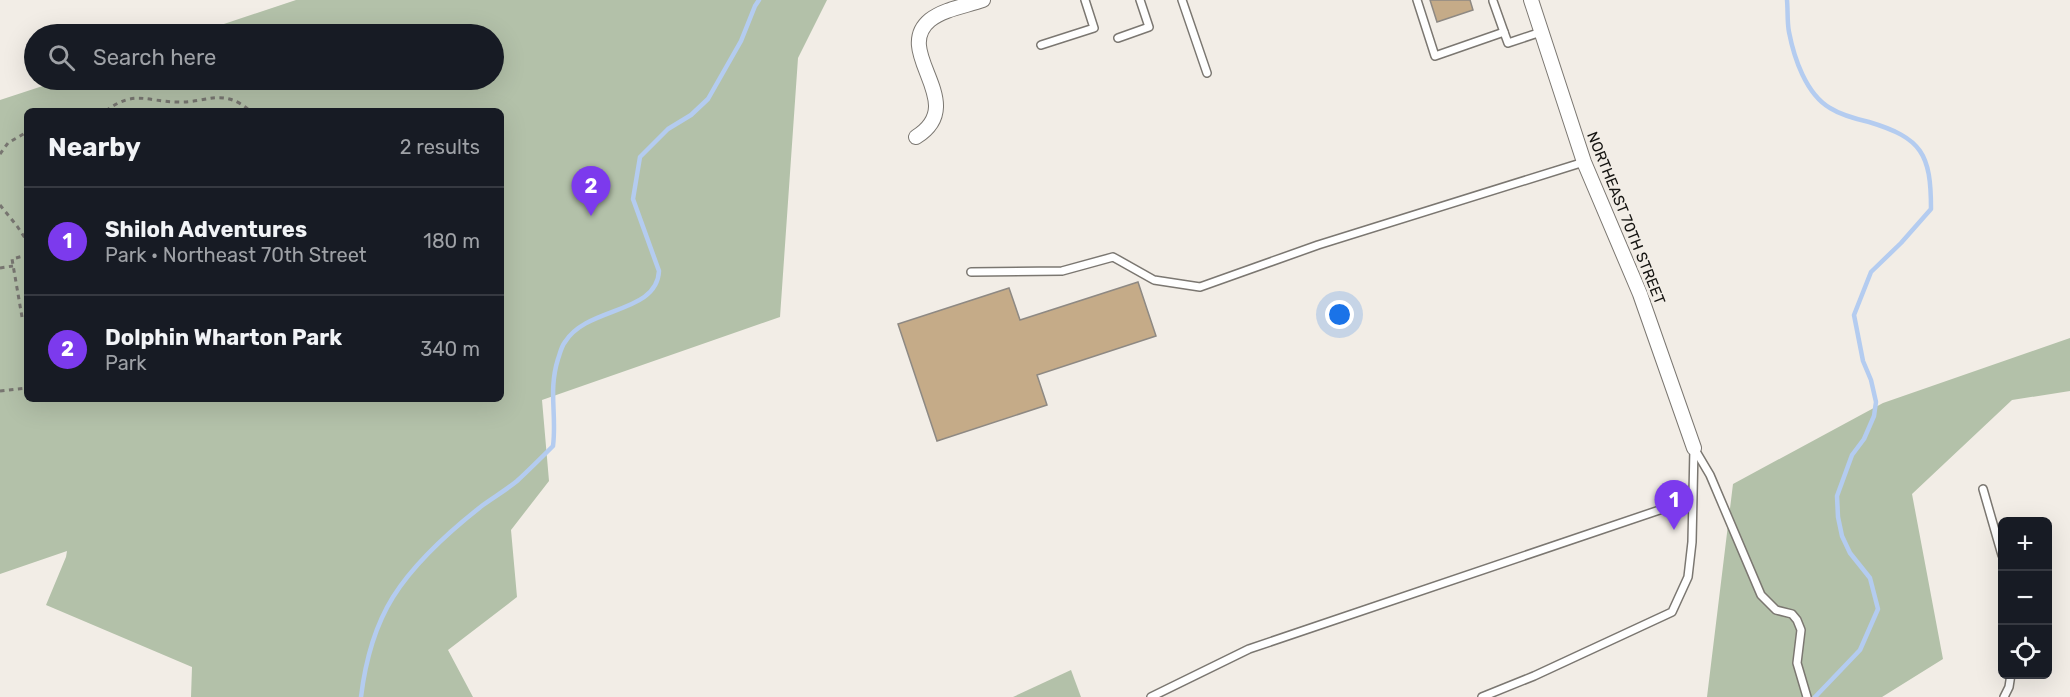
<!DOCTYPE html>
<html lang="en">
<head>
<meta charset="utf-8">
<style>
  body { margin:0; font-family:Rubik,sans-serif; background:#242831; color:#f1f3f6 }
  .controls { position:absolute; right:18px; bottom:18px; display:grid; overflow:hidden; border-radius:9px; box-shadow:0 6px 24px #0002 }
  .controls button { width:54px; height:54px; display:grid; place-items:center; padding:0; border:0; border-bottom:2px solid #363941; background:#171b24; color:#f1f3f6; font:30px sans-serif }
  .you { position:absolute; left:1340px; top:315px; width:21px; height:21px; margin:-15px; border:4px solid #fff; border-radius:50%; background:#1a73e8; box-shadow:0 0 0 9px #1a73e833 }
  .badge { display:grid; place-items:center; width:39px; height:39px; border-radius:50%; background:#7c3aed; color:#fff; font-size:20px; font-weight:700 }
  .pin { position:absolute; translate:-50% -50px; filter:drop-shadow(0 2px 3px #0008) }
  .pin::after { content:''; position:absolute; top:32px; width:21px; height:18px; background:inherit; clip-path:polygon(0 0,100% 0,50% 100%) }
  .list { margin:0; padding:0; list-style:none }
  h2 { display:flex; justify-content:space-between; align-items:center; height:78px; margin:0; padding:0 24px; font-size:26px }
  h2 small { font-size:20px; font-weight:400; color:#9ea1a6 }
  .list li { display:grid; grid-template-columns:39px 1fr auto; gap:18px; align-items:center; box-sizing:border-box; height:108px; padding:0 24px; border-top:2px solid #363941 }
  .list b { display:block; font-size:22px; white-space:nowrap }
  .list p { margin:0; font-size:20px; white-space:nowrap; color:#9ea1a6 }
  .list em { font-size:20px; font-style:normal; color:#9ea1a6 }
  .icon { flex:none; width:33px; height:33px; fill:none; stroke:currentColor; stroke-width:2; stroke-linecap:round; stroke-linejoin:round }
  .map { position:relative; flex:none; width:2070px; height:697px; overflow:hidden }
  .search { position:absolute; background:#171b24; box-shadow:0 6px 24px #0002; left:24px; top:24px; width:480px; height:66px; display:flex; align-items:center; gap:15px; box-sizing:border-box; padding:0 21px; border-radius:33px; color:#9ea1a6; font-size:22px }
  .panel { position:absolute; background:#171b24; box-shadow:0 6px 24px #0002; left:24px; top:108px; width:480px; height:294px; border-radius:9px }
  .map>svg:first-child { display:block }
</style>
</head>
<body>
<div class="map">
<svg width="2070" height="697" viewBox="0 0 2070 697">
  <rect width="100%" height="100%" fill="#f2ede6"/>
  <g fill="#b3c1a9" fill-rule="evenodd">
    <path d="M 296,0 L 827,0 L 798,58 L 780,317 L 542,400 L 549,481 L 511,530 L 517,597 L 448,650 L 473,697 L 191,697 L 192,667 L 46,605 L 66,557 L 67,551 L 0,574 L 0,100 L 61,80 L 494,80 L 494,34 L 194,34 ZM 27,111 L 501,111 L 501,399 L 27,399 Z"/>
    <polygon points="2070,338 2070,391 2012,400 1912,494 1943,659 1882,697 1707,697 1733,484 1883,403"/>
    <polygon points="1071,670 1081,697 1013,697"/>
  </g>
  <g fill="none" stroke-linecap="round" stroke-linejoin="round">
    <g stroke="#b4ccf0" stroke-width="4.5">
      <path d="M 1787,0 C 1788,10 1787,22 1789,32 C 1794,58 1806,94 1830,108 C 1841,115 1856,119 1869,122 C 1922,138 1931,154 1931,209 L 1901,243 L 1871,272 L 1854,315 L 1863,361 L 1871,380 L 1876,402 L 1874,416 L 1864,439 L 1852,455 L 1837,496 L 1838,517 L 1842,536 L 1850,553 L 1870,578 L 1878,609 L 1860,650 L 1815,697"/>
      <path d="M 361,697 C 365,664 375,626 393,597 C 415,562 451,530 483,505 C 494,497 506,490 517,481 C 529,470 541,458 553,446 C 557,415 548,391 558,359 C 560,354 561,347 565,342 C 587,306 657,314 659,271 L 633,199 L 640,157 L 668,129 L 691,115 L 708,99 L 741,41 L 755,6 L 759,0"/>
    </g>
  </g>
  <g fill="#c5ab88" stroke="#8e8983" stroke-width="1.5">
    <polygon points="1430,0 1470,0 1473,10 1437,22"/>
    <polygon points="1138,282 1156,336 1037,375 1047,405 937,441 898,324 1009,288 1020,320"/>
  </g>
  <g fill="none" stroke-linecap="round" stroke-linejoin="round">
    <g stroke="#7b7771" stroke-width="10">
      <g id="service">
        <polyline points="1182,0 1207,73"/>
        <polyline points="1417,0 1435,56 1504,32 1508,43 1541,32"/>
        <polyline points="1493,1 1504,32"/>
        <polyline points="1118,38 1149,27 1140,0"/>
        <polyline points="1041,45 1094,28 1085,0"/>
        <polyline points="971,272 1062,271 1113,257 1154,280 1200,287 1318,245 1584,162"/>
        <polyline points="1694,448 1710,475 1761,595 1776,610 1792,614 1797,620 1801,630 1797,663 1807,697"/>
        <polyline points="1983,489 2002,555"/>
        <polyline points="1151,697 1249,649 1692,499"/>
        <polyline points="1482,697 1534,676 1672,612 1688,577 1692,542 1694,448"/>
        <polyline points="2004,697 2009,687 2011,674"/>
      </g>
    </g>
    <g stroke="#7b7771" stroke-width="16">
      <g id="minor">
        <polyline points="1531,0 1584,162 1640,294 1694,448"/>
        <path d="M 916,137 C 971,103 891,52 930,20 C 944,9 966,6 983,0"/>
      </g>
    </g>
    <g stroke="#787671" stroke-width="3" stroke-dasharray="4.5 4.5" stroke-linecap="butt">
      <path d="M 106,111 C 134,89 148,102 178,102 C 207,103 223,87 250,111"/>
      <polyline points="0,154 8,143 27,132"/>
      <polyline points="0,205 17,226 27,241"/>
      <polyline points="0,268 13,266"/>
      <polyline points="22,317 12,259 27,255"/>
      <polyline points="0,391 27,388"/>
    </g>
    <use href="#service" stroke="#fff" stroke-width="7"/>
    <use href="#minor" stroke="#fff" stroke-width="14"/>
  </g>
  <g text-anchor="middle" stroke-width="6" stroke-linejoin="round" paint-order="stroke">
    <g font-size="15" fill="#13120f" stroke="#f2ede6">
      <text transform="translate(1626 218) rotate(68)" y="5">NORTHEAST 70TH STREET</text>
    </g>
  </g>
</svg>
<div class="controls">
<button>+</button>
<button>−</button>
<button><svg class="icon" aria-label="locate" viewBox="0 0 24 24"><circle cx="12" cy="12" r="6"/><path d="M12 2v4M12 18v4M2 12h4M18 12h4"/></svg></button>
</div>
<div class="you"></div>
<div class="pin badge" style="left:1674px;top:530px">1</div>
<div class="pin badge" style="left:591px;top:216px">2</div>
<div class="search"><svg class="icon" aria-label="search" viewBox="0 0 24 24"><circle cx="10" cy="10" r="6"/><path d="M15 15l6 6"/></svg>Search here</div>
<section class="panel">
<h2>Nearby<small>2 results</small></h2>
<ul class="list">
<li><span class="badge">1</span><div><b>Shiloh Adventures</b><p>Park · Northeast 70th Street</p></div><em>180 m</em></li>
<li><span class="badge">2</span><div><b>Dolphin Wharton Park</b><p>Park</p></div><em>340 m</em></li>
</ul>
</section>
</div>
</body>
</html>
